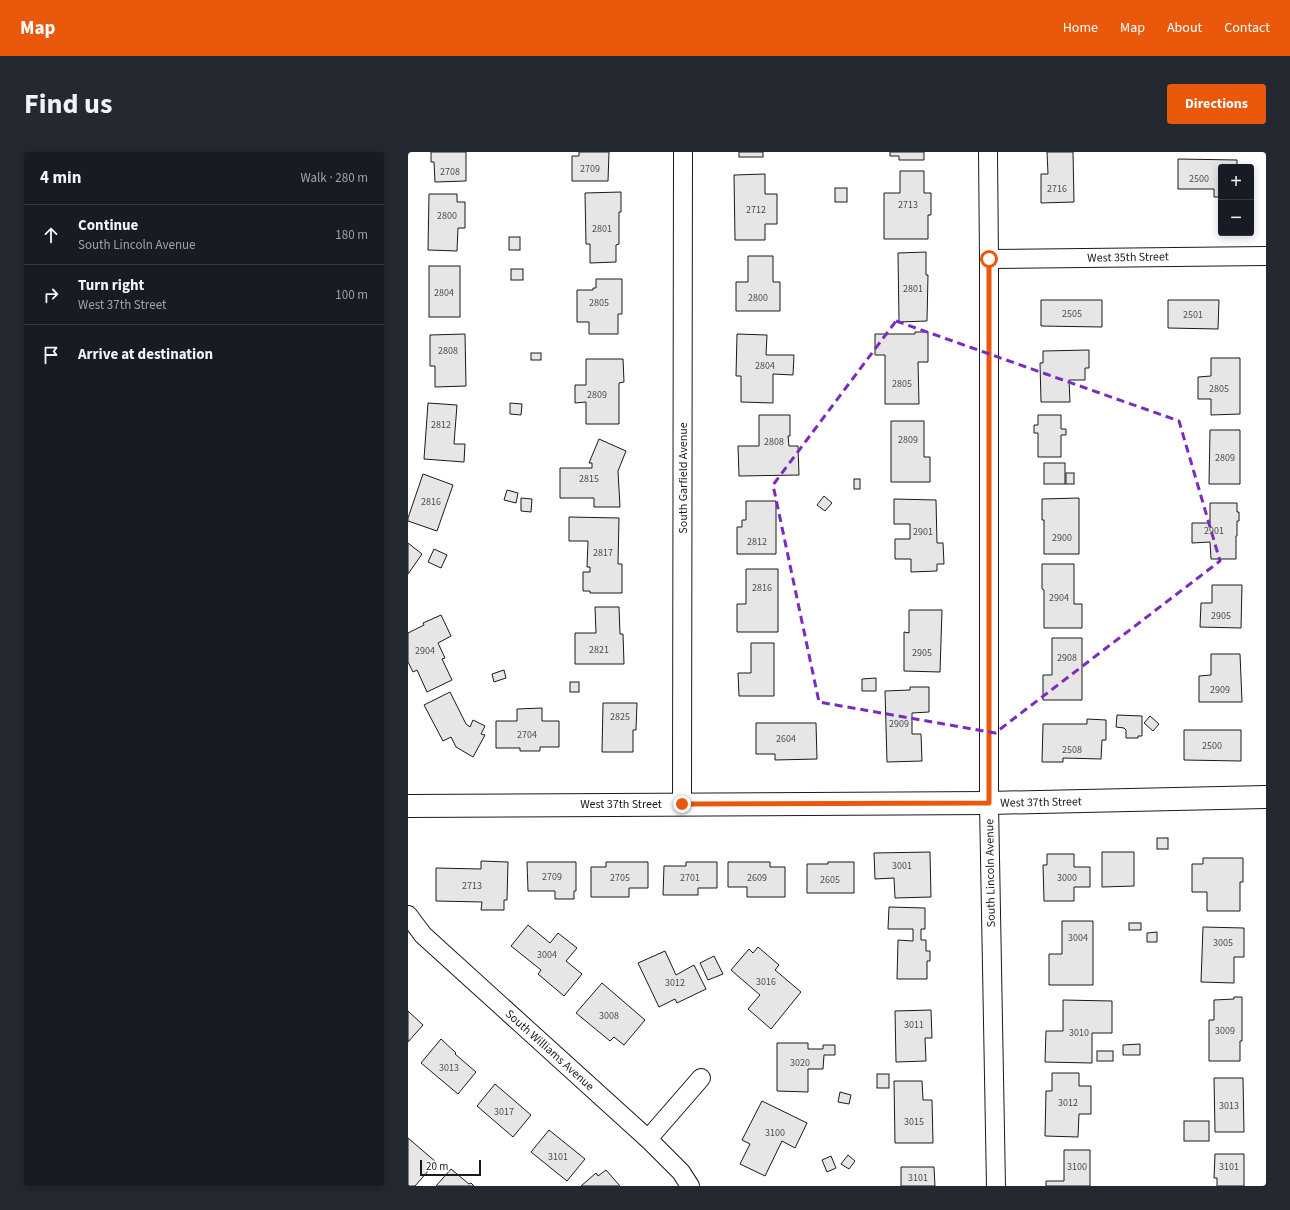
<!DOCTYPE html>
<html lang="en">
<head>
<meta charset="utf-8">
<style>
  body { margin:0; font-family:"Source Sans 3",sans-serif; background:#242831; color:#f1f3f6 }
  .controls { position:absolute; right:12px; top:12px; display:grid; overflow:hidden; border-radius:4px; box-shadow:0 2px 10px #0003 }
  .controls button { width:36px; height:36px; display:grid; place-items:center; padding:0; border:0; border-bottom:1px solid #363941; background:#171b24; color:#f1f3f6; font:20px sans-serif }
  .scale { position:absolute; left:12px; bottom:10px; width:61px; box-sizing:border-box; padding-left:4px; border:2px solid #1a1a1a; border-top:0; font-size:11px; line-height:14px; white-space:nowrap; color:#1a1a1a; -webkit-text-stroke:3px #fff; paint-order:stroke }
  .stop { position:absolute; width:12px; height:12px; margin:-9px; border:3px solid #ea580c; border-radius:50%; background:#fff }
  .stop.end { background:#ea580c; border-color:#fff; box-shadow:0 1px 4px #0008 }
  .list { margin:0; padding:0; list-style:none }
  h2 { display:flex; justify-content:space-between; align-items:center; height:52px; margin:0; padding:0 16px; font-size:17px }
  h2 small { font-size:13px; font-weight:400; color:#9ea1a6 }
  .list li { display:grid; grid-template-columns:26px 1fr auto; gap:12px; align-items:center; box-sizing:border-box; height:60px; padding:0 16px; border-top:1px solid #363941 }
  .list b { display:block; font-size:15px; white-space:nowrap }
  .list p { margin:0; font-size:13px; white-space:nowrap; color:#9ea1a6 }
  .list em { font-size:13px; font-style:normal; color:#9ea1a6 }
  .icon { flex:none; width:22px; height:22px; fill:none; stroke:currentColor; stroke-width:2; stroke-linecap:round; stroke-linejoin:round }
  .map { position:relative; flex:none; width:858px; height:1034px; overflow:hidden; border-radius:4px }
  header { display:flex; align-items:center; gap:24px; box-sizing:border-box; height:56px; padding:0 20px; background:#ea580c; color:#fff }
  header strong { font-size:19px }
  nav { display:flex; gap:22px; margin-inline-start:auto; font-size:14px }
  .intro { display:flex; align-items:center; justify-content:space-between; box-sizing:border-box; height:96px; padding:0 24px }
  h1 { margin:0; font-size:28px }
  .button { padding:10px 18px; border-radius:4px; background:#ea580c; color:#fff; font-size:14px; font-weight:700 }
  main { display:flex; gap:24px; padding:0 24px }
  aside { flex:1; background:#171b24; border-radius:4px; box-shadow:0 2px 10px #0003 }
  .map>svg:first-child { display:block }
</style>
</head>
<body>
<header>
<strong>Map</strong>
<nav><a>Home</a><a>Map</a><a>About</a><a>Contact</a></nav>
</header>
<div class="intro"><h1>Find us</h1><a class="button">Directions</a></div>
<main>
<aside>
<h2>4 min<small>Walk · 280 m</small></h2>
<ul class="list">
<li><svg class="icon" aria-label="ahead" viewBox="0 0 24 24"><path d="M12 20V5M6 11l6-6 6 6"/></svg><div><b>Continue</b><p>South Lincoln Avenue</p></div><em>180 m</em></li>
<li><svg class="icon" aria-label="right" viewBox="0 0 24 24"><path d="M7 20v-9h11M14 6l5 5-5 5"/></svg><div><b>Turn right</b><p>West 37th Street</p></div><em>100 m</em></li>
<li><svg class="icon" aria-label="arrive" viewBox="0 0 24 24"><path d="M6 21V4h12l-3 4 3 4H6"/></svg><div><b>Arrive at destination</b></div></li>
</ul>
</aside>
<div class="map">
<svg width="858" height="1034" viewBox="0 0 858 1034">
  <rect width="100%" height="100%" fill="#fff"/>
  <g fill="#e6e6e6" stroke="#1a1a1a">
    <polygon points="23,0 58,0 58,29 27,30 26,10 23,10"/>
    <polygon points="171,0 201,0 200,29 164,29 164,4 171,4"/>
    <rect x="331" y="0" width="24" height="5"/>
    <polygon points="482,0 516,0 516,8 491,8 491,4 482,4"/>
    <polygon points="639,0 665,0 666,50 633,51 633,22 640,22"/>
    <polygon points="770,7 829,8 829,15 813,15 813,45 806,45 806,37 770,37"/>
    <polygon points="492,19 516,19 516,41 523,41 523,63 520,63 520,87 476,87 476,41 492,41"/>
    <polygon points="357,22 357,42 369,42 369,72 357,72 357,88 327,88 326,23"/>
    <rect x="427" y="36" width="12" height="14"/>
    <polygon points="213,40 213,60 211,60 211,92 208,93 208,110 182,111 182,92 178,92 177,41"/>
    <polygon points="21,42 49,42 49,50 57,50 57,76 50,76 49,99 20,98"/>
    <rect x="101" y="85" width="11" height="13"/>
    <polygon points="518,100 518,123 520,123 519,169 491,170 490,101"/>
    <polygon points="340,104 365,104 365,130 372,130 372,159 328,159 328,130 340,130"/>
    <rect x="21" y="114" width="31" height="51"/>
    <rect x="103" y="117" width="12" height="11"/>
    <polygon points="188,127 214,127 214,162 210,162 210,182 181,182 181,170 169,170 169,138 185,138 185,136 188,136"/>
    <polygon points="633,148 694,148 694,175 633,174"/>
    <polygon points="760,148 811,148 810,177 760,176"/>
    <polygon points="507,180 520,180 520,210 510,210 511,252 477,252 477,203 467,203 467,182 507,182"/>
    <polygon points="57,182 58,234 27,235 27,214 22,214 22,183"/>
    <polygon points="329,182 359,183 358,203 386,203 385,223 365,222 365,251 333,250 333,224 328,224"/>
    <polygon points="681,198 681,216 677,216 677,228 661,228 662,250 633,250 632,211 635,211 635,199"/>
    <rect x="123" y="201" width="10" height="7"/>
    <polygon points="803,206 832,206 832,262 803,263 803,247 790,247 790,225 803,224"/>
    <polygon points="178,207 215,207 216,230 211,231 211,272 178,272 178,250 167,251 167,233 178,233"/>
    <polygon points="20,251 49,253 46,292 57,292 56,310 16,307"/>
    <polygon points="102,251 114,252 113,263 102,262"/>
    <polygon points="351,263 382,263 382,284 380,284 381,294 390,294 391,323 331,324 330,294 351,294"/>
    <polygon points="630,263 653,263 653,277 658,277 658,283 653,283 653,305 630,305 630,281 626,281 626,273 630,273"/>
    <polygon points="483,269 516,269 516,305 522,305 522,330 483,330"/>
    <polygon points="802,278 832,278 832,332 801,332"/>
    <polygon points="191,287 218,299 210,319 212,355 186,355 186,346 152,346 152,316 184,316 184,311 181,311"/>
    <rect x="636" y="311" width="21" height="21"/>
    <rect x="658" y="321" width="8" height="11"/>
    <polygon points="15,322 45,333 29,379 0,369 0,366"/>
    <rect x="446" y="327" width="6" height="10"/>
    <polygon points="99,338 110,341 108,351 96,348"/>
    <polygon points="416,344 424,351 417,359 409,353"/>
    <polygon points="113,346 124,347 123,360 113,359"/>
    <polygon points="671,346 671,402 636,402 636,368 634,368 634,347"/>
    <polygon points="486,347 528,348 529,391 535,391 536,412 529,412 529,419 503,420 503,407 487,407 487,387 502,387 502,372 486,372"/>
    <polygon points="338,349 368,349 368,402 329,402 329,375 334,375 334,368 338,368"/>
    <polygon points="802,351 829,351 829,360 831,360 831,369 829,369 829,384 828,384 828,407 803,407 802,390 784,391 784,371 802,371"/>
    <polygon points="161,365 211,366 210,412 214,412 214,441 182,441 182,439 175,439 175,420 182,420 182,415 179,415 180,389 161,389"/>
    <polygon points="0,391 14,402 0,422"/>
    <polygon points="26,397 39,403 33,416 20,410"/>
    <polygon points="634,412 666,412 666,452 674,452 674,476 636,476 636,438 634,437"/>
    <polygon points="338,417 370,417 370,480 329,480 329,452 338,452"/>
    <polygon points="804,433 834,433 833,476 792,475 793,451 804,451"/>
    <polygon points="187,455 211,455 212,482 215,482 216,512 167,512 167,481 188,481"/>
    <polygon points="501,458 534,458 532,520 496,519 496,480 501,481"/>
    <polygon points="33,463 43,484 30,491 37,506 34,507 44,528 19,540 9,518 5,520 0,510 0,481 16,473 15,471"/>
    <polygon points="644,486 674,486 674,548 635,548 635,523 644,523"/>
    <polygon points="343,491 366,491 366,544 331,544 330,521 343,521"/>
    <polygon points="803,502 832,502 834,550 791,550 791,524 803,523"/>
    <polygon points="96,518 98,526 86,530 84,522"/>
    <polygon points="468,526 468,539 454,539 454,527"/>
    <rect x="162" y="530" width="9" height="10"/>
    <polygon points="502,535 521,535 521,560 504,561 504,582 513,582 514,609 479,610 477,539 502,538"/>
    <polygon points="42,540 58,572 62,575 65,568 77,574 73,582 77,583 65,605 48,595 43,585 35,589 16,553"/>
    <polygon points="195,551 229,551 228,578 225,578 225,600 194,600"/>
    <polygon points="134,556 134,569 151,569 151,595 132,595 132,599 112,599 112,596 88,596 88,569 109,569 109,557"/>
    <polygon points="709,563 734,564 734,584 730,584 730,586 718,586 718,578 716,576 708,575"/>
    <polygon points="742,564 751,572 745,579 736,571"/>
    <polygon points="679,567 698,568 698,588 694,588 693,607 655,606 655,610 634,610 635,572 679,572"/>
    <polygon points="348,571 408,571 409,607 367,608 367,602 348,602"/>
    <polygon points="776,578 833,578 833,609 776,608"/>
    <rect x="749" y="686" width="11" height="11"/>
    <polygon points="522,700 523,745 487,746 486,726 467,727 466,701"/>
    <polygon points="694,700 726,700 726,734 694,735"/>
    <polygon points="639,702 666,702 666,715 682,715 682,735 666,735 666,749 636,749 635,713 639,713"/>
    <polygon points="795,706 835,706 835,730 832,730 832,759 799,759 799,740 784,740 784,712 795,712"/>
    <polygon points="73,709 100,710 99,748 96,748 96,758 73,758 74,750 28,749 28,716 73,717"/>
    <polygon points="119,710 168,710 168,739 166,739 166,747 147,747 147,739 120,739"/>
    <polygon points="198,710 240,710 240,736 221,736 221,745 183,745 183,715 198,715"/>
    <polygon points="278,710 309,710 309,736 290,736 290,743 255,743 256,714 278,714"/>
    <polygon points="320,710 362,710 362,715 377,715 377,745 339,745 339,735 320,735"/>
    <polygon points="420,710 446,710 446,741 399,741 399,712 420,712"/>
    <polygon points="481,755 517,756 517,777 513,777 513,788 518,788 518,799 522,799 522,809 519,809 519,827 489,827 490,788 505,789 505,777 480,777"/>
    <polygon points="654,769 685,769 685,833 641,833 641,802 654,802"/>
    <rect x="721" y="771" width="12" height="7"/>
    <polygon points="120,773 142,791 150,781 169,796 158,809 174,822 156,844 130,822 133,818 103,794"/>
    <polygon points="795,775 836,776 836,805 826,805 826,831 793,830"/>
    <polygon points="749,780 749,790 739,790 739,781"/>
    <polygon points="350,795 371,813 367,818 393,840 363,877 340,857 352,843 323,818 341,797 345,801"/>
    <polygon points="257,799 268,823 286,813 298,837 269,851 267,847 251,855 230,811"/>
    <polygon points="306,804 315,822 300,828 292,811"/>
    <polygon points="194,831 237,868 216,893 206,885 202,889 168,861"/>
    <polygon points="826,845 834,845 834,889 832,889 832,909 801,909 801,868 806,868 806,848 826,847"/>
    <polygon points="655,848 704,849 704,881 684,881 684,911 637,910 638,879 655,879"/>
    <polygon points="523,858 524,886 517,886 518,909 488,910 487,859"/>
    <polygon points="0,859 15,873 0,890"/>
    <polygon points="33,887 48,901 47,902 68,920 50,942 13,911"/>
    <polygon points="369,891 400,891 400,897 415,897 415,893 427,893 427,903 416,903 415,917 400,917 400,940 369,939"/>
    <polygon points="732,892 732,903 715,903 715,893"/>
    <rect x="689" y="899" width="16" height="10"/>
    <polygon points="644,921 671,921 671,934 683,934 683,962 671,962 670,985 637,984 638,939 644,939"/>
    <rect x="469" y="922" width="12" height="14"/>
    <polygon points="806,926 835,926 836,980 807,980"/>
    <polygon points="486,929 514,929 515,948 524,948 525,991 487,991"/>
    <polygon points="87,932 123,963 105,985 69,954"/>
    <polygon points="432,940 443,943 441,952 430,950"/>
    <polygon points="354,949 399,971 387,996 374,989 357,1024 332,1012 342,992 334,988"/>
    <rect x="776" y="969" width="25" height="20"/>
    <polygon points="141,978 177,1007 159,1029 123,1000"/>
    <polygon points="0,986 28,1010 7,1034 0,1034"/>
    <polygon points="656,998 682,998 682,1034 638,1034 638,1029 656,1029"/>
    <polygon points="807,1002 836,1002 836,1034 809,1034 809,1026 806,1026"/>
    <polygon points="440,1003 447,1009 441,1017 433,1012"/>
    <polygon points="423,1004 428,1016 419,1020 414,1008"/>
    <polygon points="493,1015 526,1015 527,1034 493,1034"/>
    <polygon points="43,1017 61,1032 63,1031 66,1034 28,1034"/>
    <polygon points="198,1018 212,1034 173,1034 188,1021 190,1024"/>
  </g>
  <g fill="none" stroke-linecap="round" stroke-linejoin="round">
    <g stroke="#1a1a1a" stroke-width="20">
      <g id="minor">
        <polyline points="580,0 581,107 581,651 588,1034"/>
        <polyline points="581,107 858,104"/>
        <polyline points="274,652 275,0"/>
        <polyline points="0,763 15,783 240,987 273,1020 282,1034"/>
        <polyline points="240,987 293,926"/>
      </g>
    </g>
    <g stroke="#1a1a1a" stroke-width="24">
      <polyline id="tertiary" points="0,654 581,651 858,645"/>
    </g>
    <use href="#minor" stroke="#fff" stroke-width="18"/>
    <use href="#tertiary" stroke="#fff" stroke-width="22"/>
  </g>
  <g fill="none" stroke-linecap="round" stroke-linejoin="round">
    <polyline stroke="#ea580c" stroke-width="5" points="274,652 581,651 581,107"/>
  </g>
  <path fill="none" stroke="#7b2cbf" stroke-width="3" stroke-dasharray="8 5" stroke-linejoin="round" d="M 488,169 L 771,269 L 812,409 L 587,581 L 411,550 L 365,333 Z"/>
  <g text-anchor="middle" stroke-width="3" stroke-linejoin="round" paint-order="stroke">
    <g font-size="10" fill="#4d4d4d">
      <text x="182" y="20">2709</text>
      <text x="42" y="23">2708</text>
      <text x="791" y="30">2500</text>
      <text x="649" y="40">2716</text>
      <text x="500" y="56">2713</text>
      <text x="348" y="61">2712</text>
      <text x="39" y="67">2800</text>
      <text x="194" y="80">2801</text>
      <text x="505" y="140">2801</text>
      <text x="36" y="144">2804</text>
      <text x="350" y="149">2800</text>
      <text x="191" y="154">2805</text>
      <text x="664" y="165">2505</text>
      <text x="785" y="166">2501</text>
      <text x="40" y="202">2808</text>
      <text x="357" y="217">2804</text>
      <text x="494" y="235">2805</text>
      <text x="811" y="240">2805</text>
      <text x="189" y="246">2809</text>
      <text x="33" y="276">2812</text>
      <text x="500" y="291">2809</text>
      <text x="366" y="293">2808</text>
      <text x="817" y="309">2809</text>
      <text x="181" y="330">2815</text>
      <text x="23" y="353">2816</text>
      <text x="806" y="382">2901</text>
      <text x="515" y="383">2901</text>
      <text x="654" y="389">2900</text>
      <text x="349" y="393">2812</text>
      <text x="195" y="404">2817</text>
      <text x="354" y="439">2816</text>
      <text x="651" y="449">2904</text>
      <text x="813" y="467">2905</text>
      <text x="191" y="501">2821</text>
      <text x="17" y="502">2904</text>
      <text x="514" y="504">2905</text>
      <text x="659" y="509">2908</text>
      <text x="812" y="541">2909</text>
      <text x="212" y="568">2825</text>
      <text x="491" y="575">2909</text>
      <text x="119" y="586">2704</text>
      <text x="378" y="590">2604</text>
      <text x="804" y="597">2500</text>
      <text x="664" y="601">2508</text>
      <text x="494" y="717">3001</text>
      <text x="144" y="728">2709</text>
      <text x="212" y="729">2705</text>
      <text x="282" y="729">2701</text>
      <text x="349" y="729">2609</text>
      <text x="659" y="729">3000</text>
      <text x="422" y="731">2605</text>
      <text x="64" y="737">2713</text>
      <text x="670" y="789">3004</text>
      <text x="815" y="794">3005</text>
      <text x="139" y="806">3004</text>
      <text x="358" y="833">3016</text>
      <text x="267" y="834">3012</text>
      <text x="201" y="867">3008</text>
      <text x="506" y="876">3011</text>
      <text x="817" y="882">3009</text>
      <text x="671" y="884">3010</text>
      <text x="392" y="914">3020</text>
      <text x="41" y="919">3013</text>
      <text x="660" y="954">3012</text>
      <text x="821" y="957">3013</text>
      <text x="96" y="963">3017</text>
      <text x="506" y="973">3015</text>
      <text x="367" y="984">3100</text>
      <text x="150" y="1008">3101</text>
      <text x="669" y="1018">3100</text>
      <text x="821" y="1018">3101</text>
      <text x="510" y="1029">3101</text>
    </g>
    <g font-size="12" fill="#1a1a1a" stroke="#fff">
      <text transform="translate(720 105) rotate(-1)" y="4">West 35th Street</text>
      <text transform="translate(275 326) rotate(-90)" y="4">South Garfield Avenue</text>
      <text transform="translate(633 650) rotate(-1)" y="4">West 37th Street</text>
      <text x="213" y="656">West 37th Street</text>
      <text transform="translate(582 721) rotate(-91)" y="4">South Lincoln Avenue</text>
      <text transform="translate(142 898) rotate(42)" y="4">South Williams Avenue</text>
    </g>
  </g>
</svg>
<div class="controls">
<button>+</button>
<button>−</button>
</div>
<div class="scale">20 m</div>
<div class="stop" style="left:581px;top:107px"></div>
<div class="stop end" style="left:274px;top:652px"></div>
</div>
</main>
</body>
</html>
